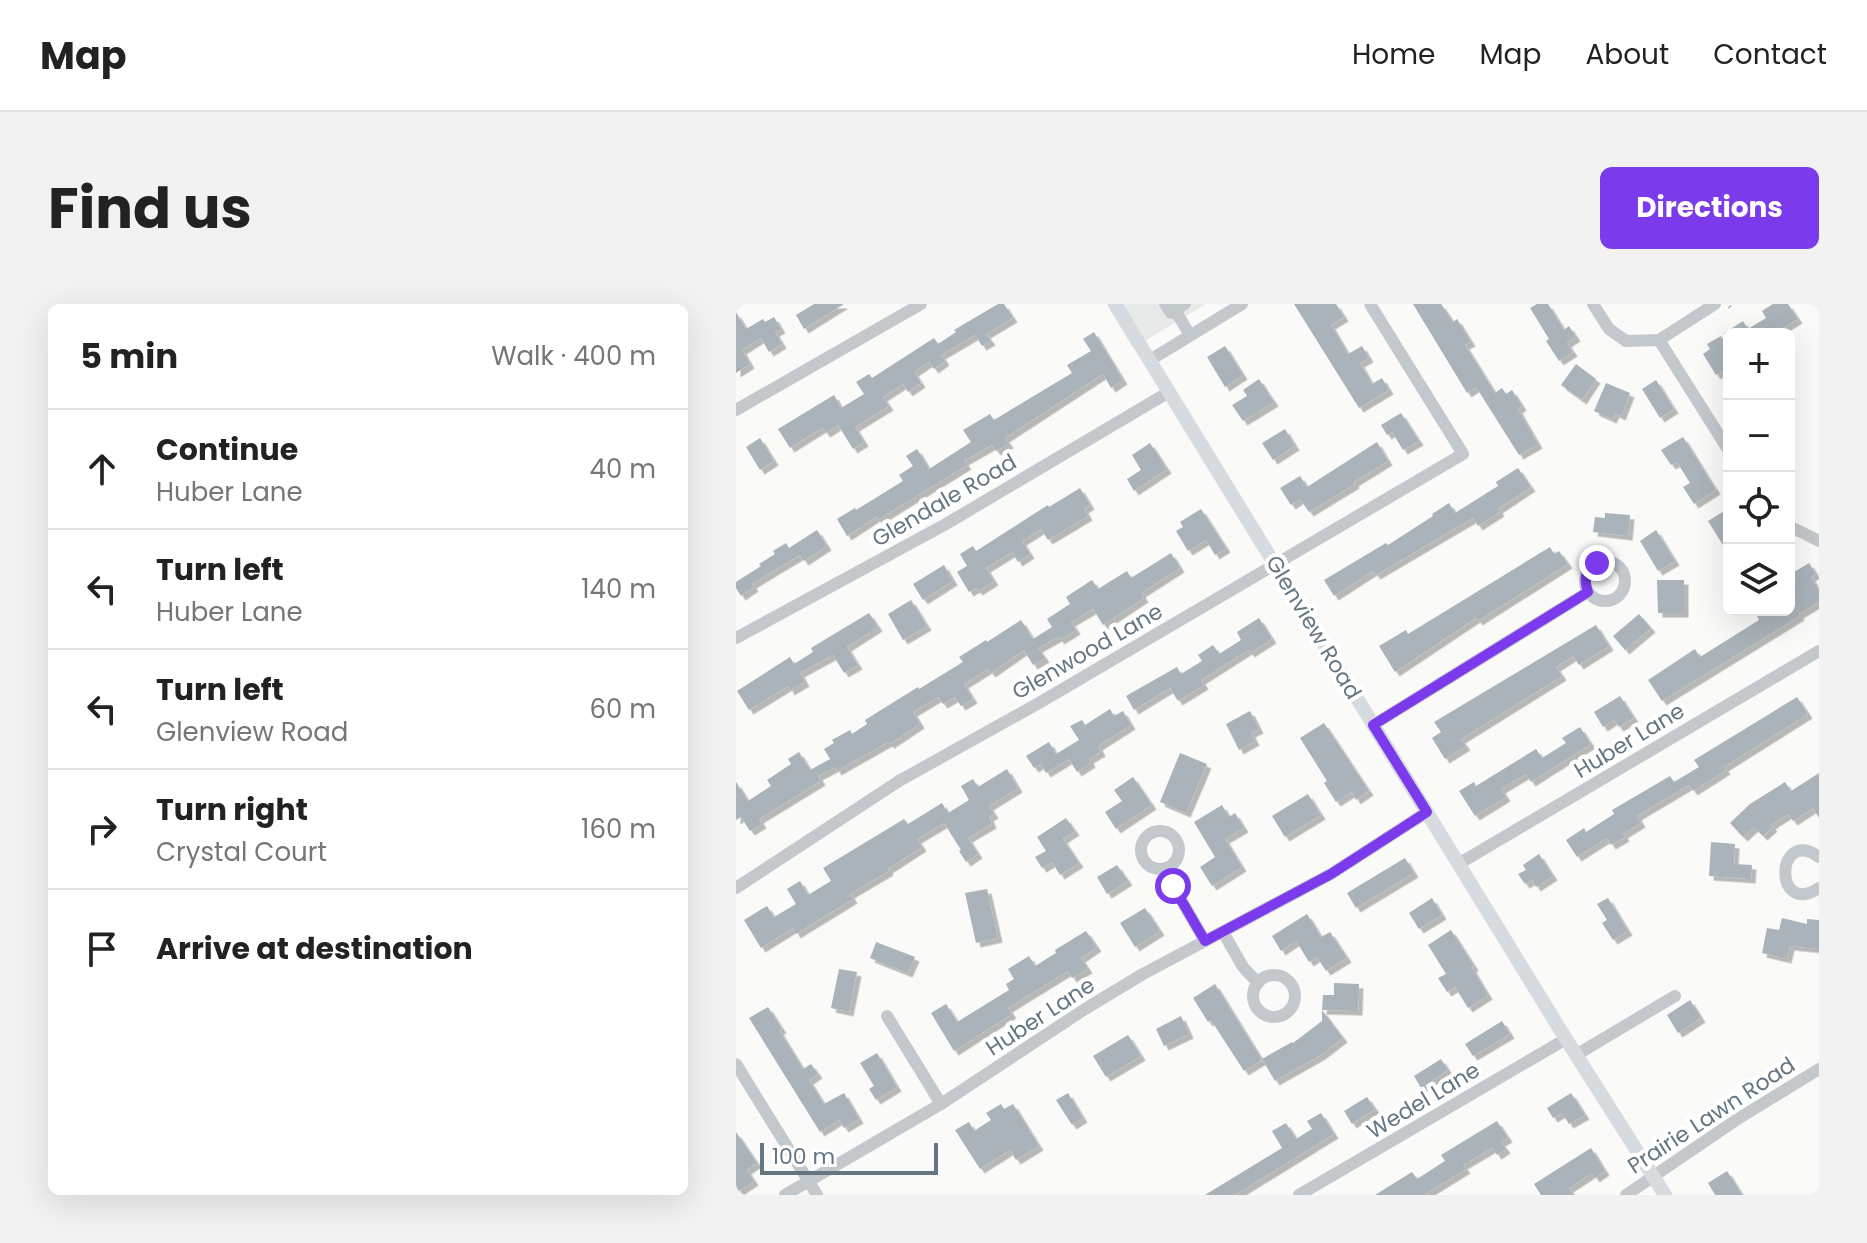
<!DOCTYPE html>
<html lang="en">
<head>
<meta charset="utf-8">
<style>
  body { margin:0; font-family:Poppins,sans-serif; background:#f2f2f2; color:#222 }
  .controls { position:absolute; right:24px; top:24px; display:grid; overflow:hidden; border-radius:12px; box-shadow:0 8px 32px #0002 }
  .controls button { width:72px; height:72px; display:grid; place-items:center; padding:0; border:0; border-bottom:2px solid #e0e0e0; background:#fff; color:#222; font:40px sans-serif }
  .scale { position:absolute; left:24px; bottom:20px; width:178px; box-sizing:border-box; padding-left:8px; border:4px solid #657683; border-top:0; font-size:22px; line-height:28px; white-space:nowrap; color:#657683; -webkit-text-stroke:6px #fff; paint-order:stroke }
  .stop { position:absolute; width:24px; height:24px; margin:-18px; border:6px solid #7c3aed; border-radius:50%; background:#fff }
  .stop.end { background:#7c3aed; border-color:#fff; box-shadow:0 2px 8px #0008 }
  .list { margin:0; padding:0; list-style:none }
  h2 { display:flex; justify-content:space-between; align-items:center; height:104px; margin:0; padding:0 32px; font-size:34px }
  h2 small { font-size:26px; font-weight:400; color:#767676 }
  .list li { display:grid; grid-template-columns:52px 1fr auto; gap:24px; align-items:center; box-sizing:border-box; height:120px; padding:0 32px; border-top:2px solid #e0e0e0 }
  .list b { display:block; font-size:30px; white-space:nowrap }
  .list p { margin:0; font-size:26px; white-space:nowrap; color:#767676 }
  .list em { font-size:26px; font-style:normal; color:#767676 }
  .icon { flex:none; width:44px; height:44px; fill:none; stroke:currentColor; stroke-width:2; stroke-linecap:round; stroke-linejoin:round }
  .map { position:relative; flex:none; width:1083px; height:891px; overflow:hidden; border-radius:12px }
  header { display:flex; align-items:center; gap:48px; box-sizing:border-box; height:112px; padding:0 40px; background:#fff; border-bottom:2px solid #e0e0e0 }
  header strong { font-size:38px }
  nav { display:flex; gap:44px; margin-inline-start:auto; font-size:28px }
  .intro { display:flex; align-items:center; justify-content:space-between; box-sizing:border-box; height:192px; padding:0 48px }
  h1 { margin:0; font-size:56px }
  .button { padding:20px 36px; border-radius:12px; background:#7c3aed; color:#fff; font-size:28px; font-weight:700 }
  main { display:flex; gap:48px; padding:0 48px }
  aside { flex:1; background:#fff; border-radius:12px; box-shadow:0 8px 32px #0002 }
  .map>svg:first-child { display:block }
</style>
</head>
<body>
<header>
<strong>Map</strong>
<nav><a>Home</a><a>Map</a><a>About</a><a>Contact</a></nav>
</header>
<div class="intro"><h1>Find us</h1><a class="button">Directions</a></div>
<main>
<aside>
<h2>5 min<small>Walk · 400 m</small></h2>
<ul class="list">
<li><svg class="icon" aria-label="ahead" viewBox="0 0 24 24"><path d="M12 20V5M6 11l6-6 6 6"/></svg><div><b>Continue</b><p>Huber Lane</p></div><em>40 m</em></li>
<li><svg class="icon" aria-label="left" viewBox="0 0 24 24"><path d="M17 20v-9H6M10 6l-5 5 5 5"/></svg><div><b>Turn left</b><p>Huber Lane</p></div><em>140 m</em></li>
<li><svg class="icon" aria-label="left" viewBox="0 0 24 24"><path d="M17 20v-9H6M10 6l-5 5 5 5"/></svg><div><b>Turn left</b><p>Glenview Road</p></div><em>60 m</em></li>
<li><svg class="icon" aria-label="right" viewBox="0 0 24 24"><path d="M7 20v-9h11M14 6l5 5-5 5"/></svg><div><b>Turn right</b><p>Crystal Court</p></div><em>160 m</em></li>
<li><svg class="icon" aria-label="arrive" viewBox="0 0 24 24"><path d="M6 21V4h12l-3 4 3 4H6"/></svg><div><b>Arrive at destination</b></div></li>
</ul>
</aside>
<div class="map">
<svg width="1083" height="891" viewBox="0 0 1083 891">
  <defs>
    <filter id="shadow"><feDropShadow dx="4.5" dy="4.5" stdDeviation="0" flood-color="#0004"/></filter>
  </defs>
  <rect width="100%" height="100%" fill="#fafaf8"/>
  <polygon fill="#e8e9e9" points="371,0 470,0 397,44"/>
  <g fill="#aab3b9" filter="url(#shadow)">
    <polygon points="78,0 108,0 68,25 60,11"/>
    <polygon points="262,0 268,0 277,14 250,30 255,37 246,42 239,31 205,51 209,57 198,65 193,58 178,68 185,79 172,88 167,80 147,93 153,102 119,123 128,138 117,145 102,121 90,129 86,124 54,144 42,125 98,91 105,104 128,90 120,78 133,70 136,74 198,34 202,40 220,28 218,26"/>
    <polygon points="558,0 600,0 608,13 595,21 612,50 626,42 633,54 624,59 636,80 646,74 653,86 623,104"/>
    <polygon points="677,0 705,0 717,18 721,15 735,38 729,41 759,89 766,84 770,90 776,86 786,102 782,105 802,140 783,151 740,83 731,89"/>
    <polygon points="801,0 812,0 828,26 833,22 840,33 831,39 837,48 823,57 810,37 813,35 794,4"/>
    <polygon points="1037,0 1052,0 1062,15 1037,30 987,30 1007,17 1012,25 1030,14 1026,7"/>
    <polygon points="0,8 10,25 27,15 29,18 38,13 45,25 39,28 46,40 33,48 25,34 6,46 14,60 0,69"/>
    <polygon points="358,28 387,76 375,84 367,70 269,134 273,140 260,147 256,141 228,157 231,161 142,216 140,213 111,232 101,215 119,204 120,206 167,177 163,171 177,162 170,152 181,145 193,165 235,138 227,126 254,110 258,116 336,69 331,61 355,47 347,35"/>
    <polygon points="985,32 993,45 993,63 980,71 967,50 974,45 971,40"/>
    <polygon points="489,42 507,71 489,83 471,53"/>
    <polygon points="840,60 860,75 846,96 825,81"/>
    <polygon points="523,75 538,98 507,117 496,101 511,92 507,86"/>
    <polygon points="920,76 938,105 924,114 906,85"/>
    <polygon points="870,79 894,89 885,112 879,109 876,115 858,107"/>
    <polygon points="665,109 683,137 667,146 656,128 651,131 645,121"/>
    <polygon points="549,125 559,142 537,156 526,139"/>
    <polygon points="947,133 980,186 958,200 947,183 954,179 941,158 935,161 925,146"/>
    <polygon points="24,134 38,157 24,166 10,143"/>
    <polygon points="641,138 652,157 618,178 619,180 573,208 564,195 555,201 544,184 564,172 571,183"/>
    <polygon points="414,139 431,165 398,187 391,175 405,166 396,151"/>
    <polygon points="782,164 795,183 762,205 764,208 742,222 737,214 640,271 637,267 598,292 588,276 650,239 652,241 697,212 696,210 713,199 719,209 762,182 760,178"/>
    <polygon points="344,184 354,201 348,205 352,212 312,236 305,225 286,237 294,250 282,258 276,248 250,264 258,277 242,287 240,284 233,288 221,268 231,262 224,250 237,242 240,247 312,201 313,203"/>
    <polygon points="993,204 993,251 972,217"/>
    <polygon points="465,205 490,244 479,251 470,236 452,247 440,227 447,223 444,218"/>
    <polygon points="869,209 894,211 892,232 857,228 859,213 869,214"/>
    <polygon points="81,226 91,242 68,257 64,251 16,280 18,283 5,292 0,284 0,278 25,262 23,260 39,250 37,247 50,239 53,244"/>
    <polygon points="920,226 939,257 922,267 904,237"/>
    <polygon points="814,243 818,250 823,247 832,260 742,317 740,314 659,368 643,342 670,326 672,330"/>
    <polygon points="435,249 444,264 405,289 408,294 367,321 357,305 335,318 340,326 324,336 322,333 302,344 309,354 297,361 288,346 255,369 252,365 228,380 237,395 225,402 219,393 207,400 202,393 177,408 184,420 154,440 152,438 101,467 99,463 82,472 85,477 23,515 26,520 14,527 5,513 0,516 0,478 12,497 35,482 31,476 55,460 52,455 63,448 74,466 94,455 88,445 98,439 96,436 114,426 116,430 131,420 129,416 182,383 183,385 227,358 223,353 250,336 251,338 285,316 297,335 316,323 311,315 334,300 330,293 356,276 362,285 391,267 395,274"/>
    <polygon points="1073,259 1080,270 1075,273 1083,286 1083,298 1063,310 1064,312 926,397 912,376 959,345 964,353 1023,316 1021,312 1030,306 1053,306 1053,271"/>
    <polygon points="208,261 217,277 187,296 177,280"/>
    <polygon points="921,276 948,276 948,309 922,309"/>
    <polygon points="175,296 191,322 167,336 152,310"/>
    <polygon points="133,309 142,323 111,343 122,361 108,369 97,351 64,369 69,378 54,387 52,382 13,406 1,387 54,353 58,360 77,348 75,344"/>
    <polygon points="903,310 915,324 889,346 877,332"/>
    <polygon points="523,314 536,335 514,349 512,346 465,376 468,381 442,397 434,384 398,406 390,392 441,363 445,370 466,357 462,351 477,341 483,350 505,336 501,328"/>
    <polygon points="860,321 873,342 843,361 837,352 820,363 826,372 725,435 730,442 709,455 696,434 705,428 698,418"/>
    <polygon points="884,392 898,414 883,423 878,416 867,423 858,408"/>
    <polygon points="1061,393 1072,410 988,463 990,466 957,487 953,481 901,512 905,519 887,530 889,533 875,541 871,534 841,553 830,536 848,524 850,528 878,510 876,506 934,472 938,478 963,463 958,456"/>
    <polygon points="374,405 378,412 387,407 395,421 362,442 365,448 353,455 355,459 341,468 333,455 310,469 305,460 298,464 290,452 313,438 320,450 343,436 334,422 346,416 349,421"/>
    <polygon points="514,407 523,425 515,429 519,437 503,446 490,420"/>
    <polygon points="588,419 633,487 620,496 616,488 600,498 588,479 591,477 564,434"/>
    <polygon points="844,423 855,440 795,478 790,470 765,485 770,493 739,512 723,487 738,478 740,482 800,445 806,454 830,439 826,434"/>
    <polygon points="444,449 471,460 450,509 424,498"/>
    <polygon points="271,465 282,484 253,502 258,510 253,513 256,520 232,534 242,550 230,558 223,547 225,546 208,519 181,535 186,543 152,565 153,567 114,590 117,595 60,630 57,624 25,644 8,616 31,602 38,613 60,600 51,585 64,577 72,591 95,577 87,564 168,515 172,520 206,499 212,509 233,496 225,482 237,475 242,483"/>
    <polygon points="1083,469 1083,514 1077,504 1057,517 1052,510 1035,521 1037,523 1027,532 1018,523 1007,533 994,519 1014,500 1049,478 1055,487"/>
    <polygon points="397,473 416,501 380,525 369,508 386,497 378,486"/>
    <polygon points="572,490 585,511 549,533 536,512"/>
    <polygon points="486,501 493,513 499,509 508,524 489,535 506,563 476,582 464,563 479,553 458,518"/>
    <polygon points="330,514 339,527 327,535 343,559 324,571 316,558 306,564 299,553 310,547 301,533"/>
    <polygon points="975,538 999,540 998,560 1016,561 1015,575 973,572"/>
    <polygon points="803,550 817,572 800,583 796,576 789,580 782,570 790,566 787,561"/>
    <polygon points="669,554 678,569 620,604 611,589"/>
    <polygon points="381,561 392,577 371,590 361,573"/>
    <polygon points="251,585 262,634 240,639 229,589"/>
    <polygon points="696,594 706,611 683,625 673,609"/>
    <polygon points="872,594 892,627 877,636 866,619 871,616 861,600"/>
    <polygon points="409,604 424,627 399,643 384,619"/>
    <polygon points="571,610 585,633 594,628 611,654 590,667 581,653 573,658 560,637 545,647 536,632"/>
    <polygon points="1046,614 1071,620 1071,615 1083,616 1083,645 1054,642 1051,655 1026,649 1031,624 1043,626"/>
    <polygon points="715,626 738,662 736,664 752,691 732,704 719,683 711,688 702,674 710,670 692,641"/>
    <polygon points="350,627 361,643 345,654 352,665 336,674 332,667 272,704 276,710 218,747 195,709 210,700 221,718 273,686 270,680 278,675 272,665 293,652 299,662 320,649 319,646"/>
    <polygon points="140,638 179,653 172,669 134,654"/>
    <polygon points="103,665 121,668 113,708 95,704"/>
    <polygon points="598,679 623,680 622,707 586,706 587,691 598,691"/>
    <polygon points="479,680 526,756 508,767 475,716 472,718 457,694"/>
    <polygon points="954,696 965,714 942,729 931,711"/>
    <polygon points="32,703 46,725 43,726 67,765 75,760 82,770 73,776 88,800 108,789 123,815 108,824 103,816 84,828 13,714"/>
    <polygon points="586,706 607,734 585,751 539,777 526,755 556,738 557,739 586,717"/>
    <polygon points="445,712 453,730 428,742 420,725"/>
    <polygon points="766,717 774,730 737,752 729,740"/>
    <polygon points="392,731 405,752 370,773 357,752"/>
    <polygon points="141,749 161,783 140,796 133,785 138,782 124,759"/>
    <polygon points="705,755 712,766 685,784 678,772"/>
    <polygon points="332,789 347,814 336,821 320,796"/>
    <polygon points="835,789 849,811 833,820 826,809 817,814 811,804"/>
    <polygon points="631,793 639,805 616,820 608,807"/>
    <polygon points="265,800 268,805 277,800 303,842 280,856 274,846 244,865 219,826 233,818 238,827 255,816 250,809"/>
    <polygon points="585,809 598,830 499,891 469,891 546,844 536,827 550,819 560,835 576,825 571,817"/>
    <polygon points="761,817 772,834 765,838 770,845 761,851 756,844 727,861 730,865 688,891 639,891 676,868 681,875 709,857 705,851"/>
    <polygon points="0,828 21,859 11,866 18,877 0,889"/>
    <polygon points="855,844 869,867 859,874 856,869 833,884 837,891 805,891 798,880"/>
    <polygon points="991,867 1006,891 979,891 972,879"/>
  </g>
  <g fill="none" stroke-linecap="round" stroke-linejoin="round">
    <polyline stroke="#bbbfc2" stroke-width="2" stroke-dasharray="4 4" stroke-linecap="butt" points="992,4 998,0"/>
    <g stroke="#c3c8cc" stroke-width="12">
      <polyline points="429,0 435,9 449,0"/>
      <polyline points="857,0 873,25 890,37 923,36 979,0"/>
      <polyline points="439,6 454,31"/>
      <polyline points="923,36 993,147"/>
      <polyline points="414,56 506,0"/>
      <polyline points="0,106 185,0"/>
      <polyline points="1053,222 1083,237"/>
      <circle cx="869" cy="277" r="20"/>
      <polyline points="0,334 210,220 433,88"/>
      <polyline points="637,421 852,288"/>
      <circle cx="424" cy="546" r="19"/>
      <path d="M 1083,553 C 1039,522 1037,614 1083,584"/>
      <polyline points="724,559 1083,347"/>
      <polyline points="431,564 437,582 469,637"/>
      <polyline points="0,584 163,477 303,399 727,150 634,0"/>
      <polyline points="487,628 507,663 522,679"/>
      <circle cx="538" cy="692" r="21"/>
      <polyline points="151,712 205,800"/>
      <polyline points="840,751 939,692"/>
      <polyline points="0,760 81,891"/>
      <polyline points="49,891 205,800 349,705 407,670 595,570 691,508"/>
      <polyline points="563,891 830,735"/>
      <polyline points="890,891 1000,816 1083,765"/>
    </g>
    <polyline stroke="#d6dbdf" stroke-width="14" points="379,0 830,735 929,891"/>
  </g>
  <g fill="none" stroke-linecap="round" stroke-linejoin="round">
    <path stroke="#7c3aed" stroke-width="10" d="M 437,582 L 469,637 L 595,570 L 691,508 L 637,421 L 852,288 C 847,275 850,266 861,259"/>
  </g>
  <g text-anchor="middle" stroke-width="8" stroke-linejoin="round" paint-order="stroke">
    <g font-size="22" fill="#657683" stroke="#fff">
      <text transform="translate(208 196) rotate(-30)" y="8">Glendale Road</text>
      <text transform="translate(578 323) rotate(59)" y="8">Glenview Road</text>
      <text transform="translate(351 347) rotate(-30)" y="8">Glenwood Lane</text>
      <text transform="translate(893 436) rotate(-31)" y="8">Huber Lane</text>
      <text transform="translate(304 712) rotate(-33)" y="8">Huber Lane</text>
      <text transform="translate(687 796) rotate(-31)" y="8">Wedel Lane</text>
      <text transform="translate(975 811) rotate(-33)" y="8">Prairie Lawn Road</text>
    </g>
  </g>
</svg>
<div class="controls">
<button>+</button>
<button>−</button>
<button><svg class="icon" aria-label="locate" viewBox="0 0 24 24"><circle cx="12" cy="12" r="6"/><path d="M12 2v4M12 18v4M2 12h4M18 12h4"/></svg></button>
<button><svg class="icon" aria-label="layers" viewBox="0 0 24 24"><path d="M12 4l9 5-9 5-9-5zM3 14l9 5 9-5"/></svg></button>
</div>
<div class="scale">100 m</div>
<div class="stop" style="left:437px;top:582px"></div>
<div class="stop end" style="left:861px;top:259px"></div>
</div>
</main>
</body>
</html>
